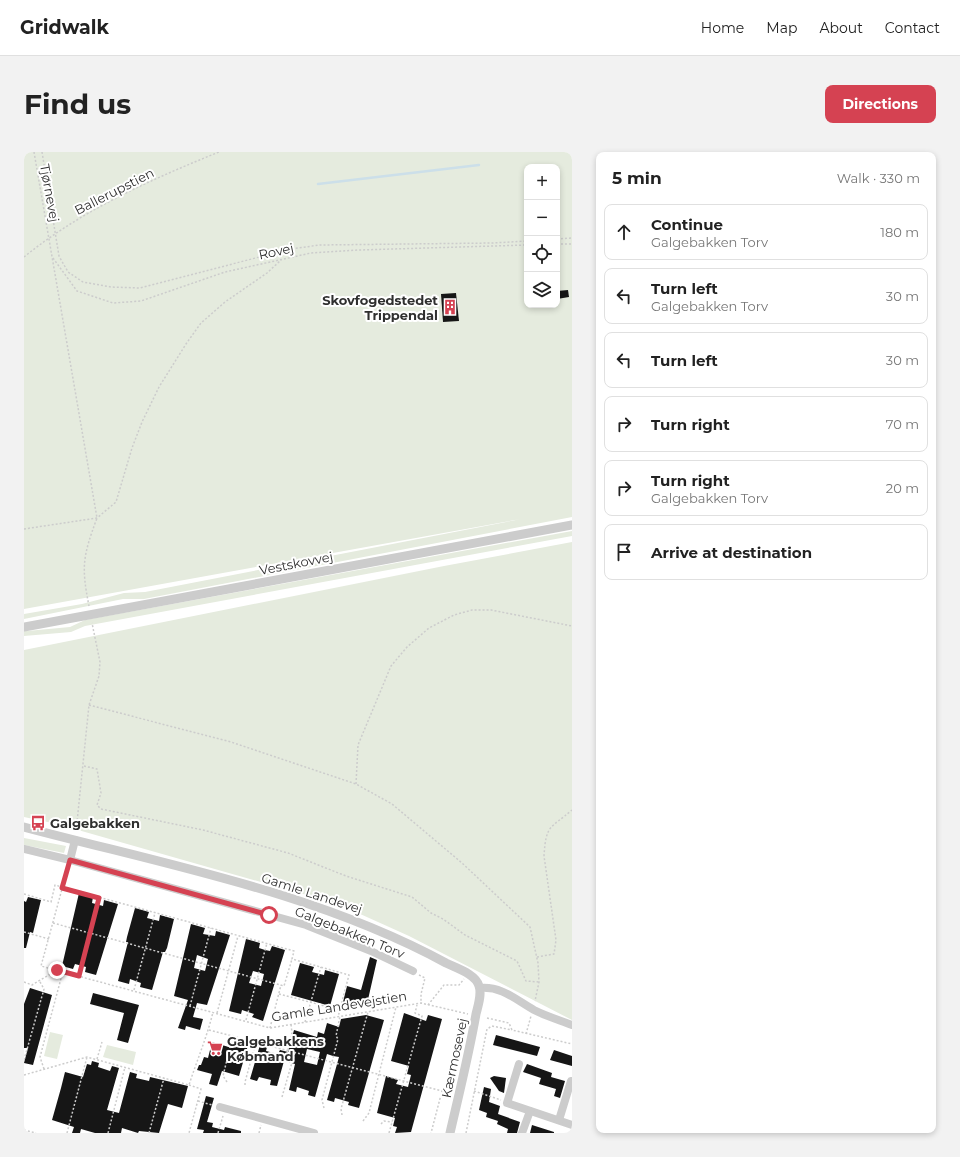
<!DOCTYPE html>
<html lang="en">
<head>
<meta charset="utf-8">
<style>
  body { margin:0; font-family:Montserrat,sans-serif; background:#f2f2f2; color:#222 }
  .controls { position:absolute; right:12px; top:12px; display:grid; overflow:hidden; border-radius:8px; box-shadow:0 2px 6px #0003 }
  .controls button { width:36px; height:36px; display:grid; place-items:center; padding:0; border:0; border-bottom:1px solid #e0e0e0; background:#fff; color:#222; font:20px sans-serif }
  .stop { position:absolute; width:12px; height:12px; margin:-9px; border:3px solid #d54252; border-radius:50%; background:#fff }
  .stop.end { background:#d54252; border-color:#fff; box-shadow:0 1px 4px #0008 }
  .list { margin:0; padding:0; list-style:none }
  h2 { display:flex; justify-content:space-between; align-items:center; height:52px; margin:0; padding:0 16px; font-size:17px }
  h2 small { font-size:13px; font-weight:400; color:#767676 }
  .list li { display:grid; grid-template-columns:26px 1fr auto; gap:12px; align-items:center; box-sizing:border-box; height:56px; margin:0 8px 8px; padding:0 8px; border:1px solid #e0e0e0; border-radius:8px }
  .list b { display:block; font-size:15px; white-space:nowrap }
  .list p { margin:0; font-size:13px; white-space:nowrap; color:#767676 }
  .list em { font-size:13px; font-style:normal; color:#767676 }
  .icon { flex:none; width:22px; height:22px; fill:none; stroke:currentColor; stroke-width:2; stroke-linecap:round; stroke-linejoin:round }
  .map { position:relative; flex:none; width:548px; height:981px; overflow:hidden; border-radius:8px }
  header { display:flex; align-items:center; gap:24px; box-sizing:border-box; height:56px; padding:0 20px; background:#fff; border-bottom:1px solid #e0e0e0 }
  header strong { font-size:19px }
  nav { display:flex; gap:22px; margin-inline-start:auto; font-size:14px }
  .intro { display:flex; align-items:center; justify-content:space-between; box-sizing:border-box; height:96px; padding:0 24px }
  h1 { margin:0; font-size:28px }
  .button { padding:10px 18px; border-radius:8px; background:#d54252; color:#fff; font-size:14px; font-weight:700 }
  main { display:flex; gap:24px; padding:0 24px }
  aside { flex:1; background:#fff; border-radius:8px; box-shadow:0 2px 6px #0003 }
  .map>svg:first-child { display:block }
</style>
</head>
<body>
<header>
<strong>Gridwalk</strong>
<nav><a>Home</a><a>Map</a><a>About</a><a>Contact</a></nav>
</header>
<div class="intro"><h1>Find us</h1><a class="button">Directions</a></div>
<main>
<div class="map">
<svg width="548" height="981" viewBox="0 0 548 981">
  <rect width="100%" height="100%" fill="#fff"/>
  <g fill="#e5ebde" fill-rule="evenodd">
    <path d="M 0,0 L 548,0 L 548,365 L 120,447 L 99,447 L 0,467 L 0,462 L 58,452 L 100,441 L 121,440 L 497,367 L 0,457 ZM 503,15 L 533,15 L 533,153 L 503,153 Z"/>
    <polygon points="548,379 548,384 61,474 47,480 0,484 0,479 3,479 46,475 61,468"/>
    <polygon points="548,390 548,868 385,784 314,752 33,672 0,665 0,498 420,414"/>
    <polygon points="0,686 42,694 40,701 0,693"/>
    <polygon points="26,880 39,883 33,907 20,904"/>
    <polygon points="83,893 112,900 109,913 79,905"/>
  </g>
  <g fill="none" stroke-linecap="round" stroke-linejoin="round">
    <polyline stroke="#ccdfe9" stroke-width="2.5" points="294,32 455,13"/>
  </g>
  <g fill="#161616" fill-rule="evenodd">
    <polygon points="544,138 545,145 533,147 533,139"/>
    <polygon points="432,141 435,169 419,170 417,142"/>
    <polygon points="55,741 69,745 68,751 79,754 80,748 94,752 72,823 61,820 62,815 51,812 49,817 38,814"/>
    <polygon points="4,745 17,748 9,781 6,780 2,796 0,796 0,749 2,750"/>
    <polygon points="111,756 125,760 123,766 135,769 136,763 150,767 143,796 141,800 139,800 128,838 116,835 117,831 106,827 105,832 94,829 104,790 102,790 103,785"/>
    <path d="M 167,772 L 181,776 L 179,782 L 191,784 L 192,779 L 206,783 L 183,853 L 173,851 L 169,865 L 179,867 L 176,878 L 162,874 L 161,878 L 154,876 L 164,848 L 150,844 ZM 173,803 L 184,807 L 181,819 L 170,816 Z"/>
    <path d="M 222,787 L 236,791 L 235,796 L 241,798 L 246,799 L 248,794 L 261,798 L 239,869 L 228,865 L 230,862 L 218,858 L 217,862 L 205,859 ZM 229,819 L 240,822 L 237,834 L 225,831 Z"/>
    <polygon points="346,805 353,808 343,852 333,849 332,853 319,850 323,834 337,838"/>
    <polygon points="276,811 290,815 288,820 300,823 301,818 315,822 306,854 267,843"/>
    <polygon points="6,836 28,843 9,913 0,911 4,896 0,896 0,852"/>
    <polygon points="69,841 115,853 104,891 93,888 100,861 66,852"/>
    <polygon points="380,861 402,869 404,863 418,867 387,980 371,981 373,975 369,974 371,966 353,961 362,924 374,928 372,932 384,935 387,923 383,922 385,914 367,909"/>
    <path d="M 342,863 L 360,868 L 335,956 L 324,953 L 325,950 L 311,946 L 310,950 L 303,948 L 315,905 L 309,904 L 303,902 L 291,945 L 284,943 L 285,939 L 273,935 L 272,940 L 265,938 L 271,912 L 260,909 L 253,934 L 246,933 L 247,928 L 235,925 L 233,929 L 226,927 L 236,893 L 243,895 L 242,899 L 254,902 L 256,898 L 264,900 L 270,878 L 293,885 L 294,880 L 300,882 L 303,871 L 315,875 L 317,867 ZM 283,897 L 296,900 L 293,913 L 280,910 Z"/>
    <polygon points="472,883 516,895 513,904 469,893"/>
    <polygon points="217,888 225,890 215,924 198,919 193,934 185,932 188,922 173,918 175,913 177,913 180,905 184,906 188,890 208,896 210,890 216,892"/>
    <polygon points="530,898 548,904 548,914 526,908"/>
    <polygon points="68,909 75,911 74,915 86,919 88,914 95,916 83,958 95,961 106,920 113,922 112,926 125,929 126,925 164,934 158,956 144,952 135,981 115,979 114,981 98,976 97,981 71,981 57,977 56,981 48,981 50,975 28,968 37,936 41,920 59,925 63,912 67,913"/>
    <polygon points="503,912 528,921 527,925 541,929 536,946 530,944 532,937 515,932 517,926 499,920"/>
    <polygon points="470,924 482,926 480,941 475,939 466,926"/>
    <polygon points="460,935 467,937 465,950 476,954 474,962 496,970 493,981 483,981 484,977 473,972 474,969 462,965 463,961 455,958"/>
    <polygon points="182,944 190,946 183,970 189,971 188,975 200,978 201,975 217,979 217,981 179,981 180,978 173,977"/>
    <polygon points="508,973 530,980 530,981 506,981"/>
  </g>
  <g fill="none" stroke-linecap="round" stroke-linejoin="round">
    <g stroke="#ccc" stroke-width="1.5" stroke-dasharray="2 2" stroke-linecap="butt">
      <path d="M 10,0 L 73,366 C 59,404 57,414 65,454"/>
      <polyline points="18,0 35,104 44,120 59,130 87,135 116,136 266,97 296,93 469,91 503,89"/>
      <polyline points="533,87 548,86"/>
      <polyline points="533,92 548,92"/>
      <path d="M 0,105 C 58,58 126,28 195,0"/>
      <polyline points="29,106 53,139 89,151 117,149 201,120 287,101 335,98 503,93"/>
      <polyline points="0,377 73,366 92,350 108,296 118,270 135,235 162,192 177,171 201,150 243,121 257,108"/>
      <polyline points="65,553 207,590 332,632 368,652 438,711 506,775 514,811 515,830 511,849"/>
      <polyline points="60,614 73,617 77,641 73,653 77,657 179,678 264,701 322,724 388,745 407,761 419,767 441,783 493,809 502,829 515,830"/>
      <polyline points="332,632 334,593 367,514 383,495 405,476 430,463 448,458 467,458 548,474"/>
      <polyline points="52,680 65,553 75,524 76,510 68,471"/>
      <polyline points="44,715 17,814 246,876 397,851 444,862"/>
      <polyline points="0,742 27,750 31,733 270,799 268,807 325,823 314,865"/>
      <polyline points="29,771 260,834 268,807"/>
      <polyline points="0,780 25,787"/>
      <path d="M 513,805 L 530,802 L 532,788 L 520,704 C 522,672 526,677 548,658"/>
      <polyline points="55,823 75,745"/>
      <polyline points="395,823 401,826 397,842 397,851"/>
      <polyline points="0,830 8,833 33,818"/>
      <polyline points="110,838 131,761"/>
      <polyline points="255,842 316,858"/>
      <polyline points="404,853 420,833 435,833 440,827"/>
      <polyline points="166,854 187,776"/>
      <polyline points="193,861 214,784"/>
      <polyline points="463,866 485,871 488,878 548,892"/>
      <polyline points="222,868 243,791"/>
      <polyline points="281,870 297,815"/>
      <polyline points="246,876 257,833"/>
      <polyline points="185,878 418,939 407,981"/>
      <polyline points="502,882 507,864"/>
      <polyline points="264,898 268,881 267,872"/>
      <polyline points="73,907 78,890"/>
      <polyline points="0,908 20,837 15,828"/>
      <polyline points="20,917 16,905 39,819"/>
      <path d="M 0,923 L 63,905 L 165,933 C 173,908 183,885 189,860"/>
      <polyline points="203,930 199,924 209,883"/>
      <polyline points="165,933 177,937 165,981"/>
      <polyline points="221,933 221,930 232,890"/>
      <polyline points="450,939 477,948"/>
      <polyline points="258,945 271,900"/>
      <polyline points="174,949 188,953"/>
      <polyline points="300,956 298,948 314,887 312,884 316,864"/>
      <polyline points="318,963 317,957 344,860"/>
      <polyline points="339,969 345,961 372,855"/>
      <polyline points="357,972 360,969 368,970"/>
      <polyline points="0,978 12,981"/>
      <polyline points="43,981 63,905"/>
      <polyline points="84,981 101,915"/>
      <polyline points="125,981 140,926"/>
      <polyline points="194,981 199,964"/>
      <polyline points="235,981 237,973"/>
      <polyline points="365,981 398,864 391,861 393,853"/>
      <polyline points="442,981 463,877 468,874 488,878"/>
    </g>
    <g stroke="#ccc" stroke-width="8">
      <polyline points="0,697 46,708 282,773 347,799 389,819"/>
      <polyline points="46,708 51,688"/>
      <path d="M 456,836 C 478,834 492,848 510,858 C 522,864 535,868 548,873"/>
      <polyline points="495,912 483,951 548,973"/>
      <polyline points="196,955 290,981"/>
      <polyline points="535,968 547,929"/>
      <polyline points="498,981 506,959"/>
    </g>
    <g stroke="#ccc" stroke-width="9">
      <polyline points="0,475 548,373"/>
      <path d="M 0,675 C 143,713 291,740 422,811 C 432,816 452,822 455,834 C 458,842 454,854 452,862 C 445,902 435,942 426,981"/>
    </g>
  </g>
  <g fill="none" stroke-linecap="round" stroke-linejoin="round">
    <polyline stroke="#d54252" stroke-width="5" points="33,818 55,824 75,746 38,736 46,708 245,763"/>
  </g>
  <defs>
    <g id="building-bare" transform="scale(1.2)"><path d="M-4-6H4V6H1V3H-1V6H-4ZM-2.5-4.3h1.7v1.8h-1.7ZM.8-4.3h1.7v1.8H.8ZM-2.5-1h1.7V.8h-1.7ZM.8-1h1.7V.8H.8Z" fill="#d54252" stroke="#fff" stroke-width="2.5" paint-order="stroke"/></g>
    <g id="bus-bare" transform="scale(1.2)"><path d="M-5-6H5V4H4V6H2V4H-2V6H-4V4H-5ZM-3.5-4V0h7V-4ZM-3.5 1.2v1.5H-2V1.2ZM2 1.2v1.5H3.5V1.2Z" fill="#d54252" stroke="#fff" stroke-width="2.5" paint-order="stroke"/></g>
    <g id="supermarket-bare" transform="scale(1.2)"><path d="M-6-5.5h2.5l.6 2H6L4.5 2H-2.5L-4.4-4H-6ZM-1.5 3.2a1.3 1.3 0 1 0 .1 0ZM3 3.2a1.3 1.3 0 1 0 .1 0Z" fill="#d54252" stroke="#fff" stroke-width="2.5" paint-order="stroke"/></g>
  </defs>
  <g fill-rule="evenodd">
    <use href="#building-bare" x="426" y="155"/>
    <use href="#bus-bare" x="14" y="671"/>
    <use href="#supermarket-bare" x="191" y="896"/>
  </g>
  <g text-anchor="middle" stroke-width="4" stroke-linejoin="round" paint-order="stroke">
    <g font-size="13" fill="#2f2f2f" stroke="#fff">
      <text transform="translate(90 39) rotate(-27)" y="5">Ballerupstien</text>
      <text transform="translate(26 41) rotate(80)" y="5">Tjørnevej</text>
      <text transform="translate(252 99) rotate(-12)" y="5">Rovej</text>
      <text transform="translate(272 411) rotate(-11)" y="5">Vestskovvej</text>
      <text transform="translate(288 741) rotate(18)" y="5">Gamle Landevej</text>
      <text transform="translate(326 780) rotate(22)" y="5">Galgebakken Torv</text>
      <text transform="translate(315 854) rotate(-9)" y="5">Gamle Landevejstien</text>
      <text transform="translate(430 906) rotate(-78)" y="5">Kærmosevej</text>
    </g>
    <g font-size="13" font-weight="bold" fill="#2f2f2f" stroke="#fff" text-anchor="start">
      <text x="414" y="153" text-anchor="end">Skovfogedstedet<tspan x="414" dy="15">Trippendal</tspan></text>
      <text x="26" y="676">Galgebakken</text>
      <text x="203" y="894">Galgebakkens<tspan x="203" dy="15">Købmand</tspan></text>
    </g>
  </g>
</svg>
<div class="controls">
<button>+</button>
<button>−</button>
<button><svg class="icon" aria-label="locate" viewBox="0 0 24 24"><circle cx="12" cy="12" r="6"/><path d="M12 2v4M12 18v4M2 12h4M18 12h4"/></svg></button>
<button><svg class="icon" aria-label="layers" viewBox="0 0 24 24"><path d="M12 4l9 5-9 5-9-5zM3 14l9 5 9-5"/></svg></button>
</div>
<div class="stop" style="left:245px;top:763px"></div>
<div class="stop end" style="left:33px;top:818px"></div>
</div>
<aside>
<h2>5 min<small>Walk · 330 m</small></h2>
<ul class="list">
<li><svg class="icon" aria-label="ahead" viewBox="0 0 24 24"><path d="M12 20V5M6 11l6-6 6 6"/></svg><div><b>Continue</b><p>Galgebakken Torv</p></div><em>180 m</em></li>
<li><svg class="icon" aria-label="left" viewBox="0 0 24 24"><path d="M17 20v-9H6M10 6l-5 5 5 5"/></svg><div><b>Turn left</b><p>Galgebakken Torv</p></div><em>30 m</em></li>
<li><svg class="icon" aria-label="left" viewBox="0 0 24 24"><path d="M17 20v-9H6M10 6l-5 5 5 5"/></svg><div><b>Turn left</b></div><em>30 m</em></li>
<li><svg class="icon" aria-label="right" viewBox="0 0 24 24"><path d="M7 20v-9h11M14 6l5 5-5 5"/></svg><div><b>Turn right</b></div><em>70 m</em></li>
<li><svg class="icon" aria-label="right" viewBox="0 0 24 24"><path d="M7 20v-9h11M14 6l5 5-5 5"/></svg><div><b>Turn right</b><p>Galgebakken Torv</p></div><em>20 m</em></li>
<li><svg class="icon" aria-label="arrive" viewBox="0 0 24 24"><path d="M6 21V4h12l-3 4 3 4H6"/></svg><div><b>Arrive at destination</b></div></li>
</ul>
</aside>
</main>
</body>
</html>
